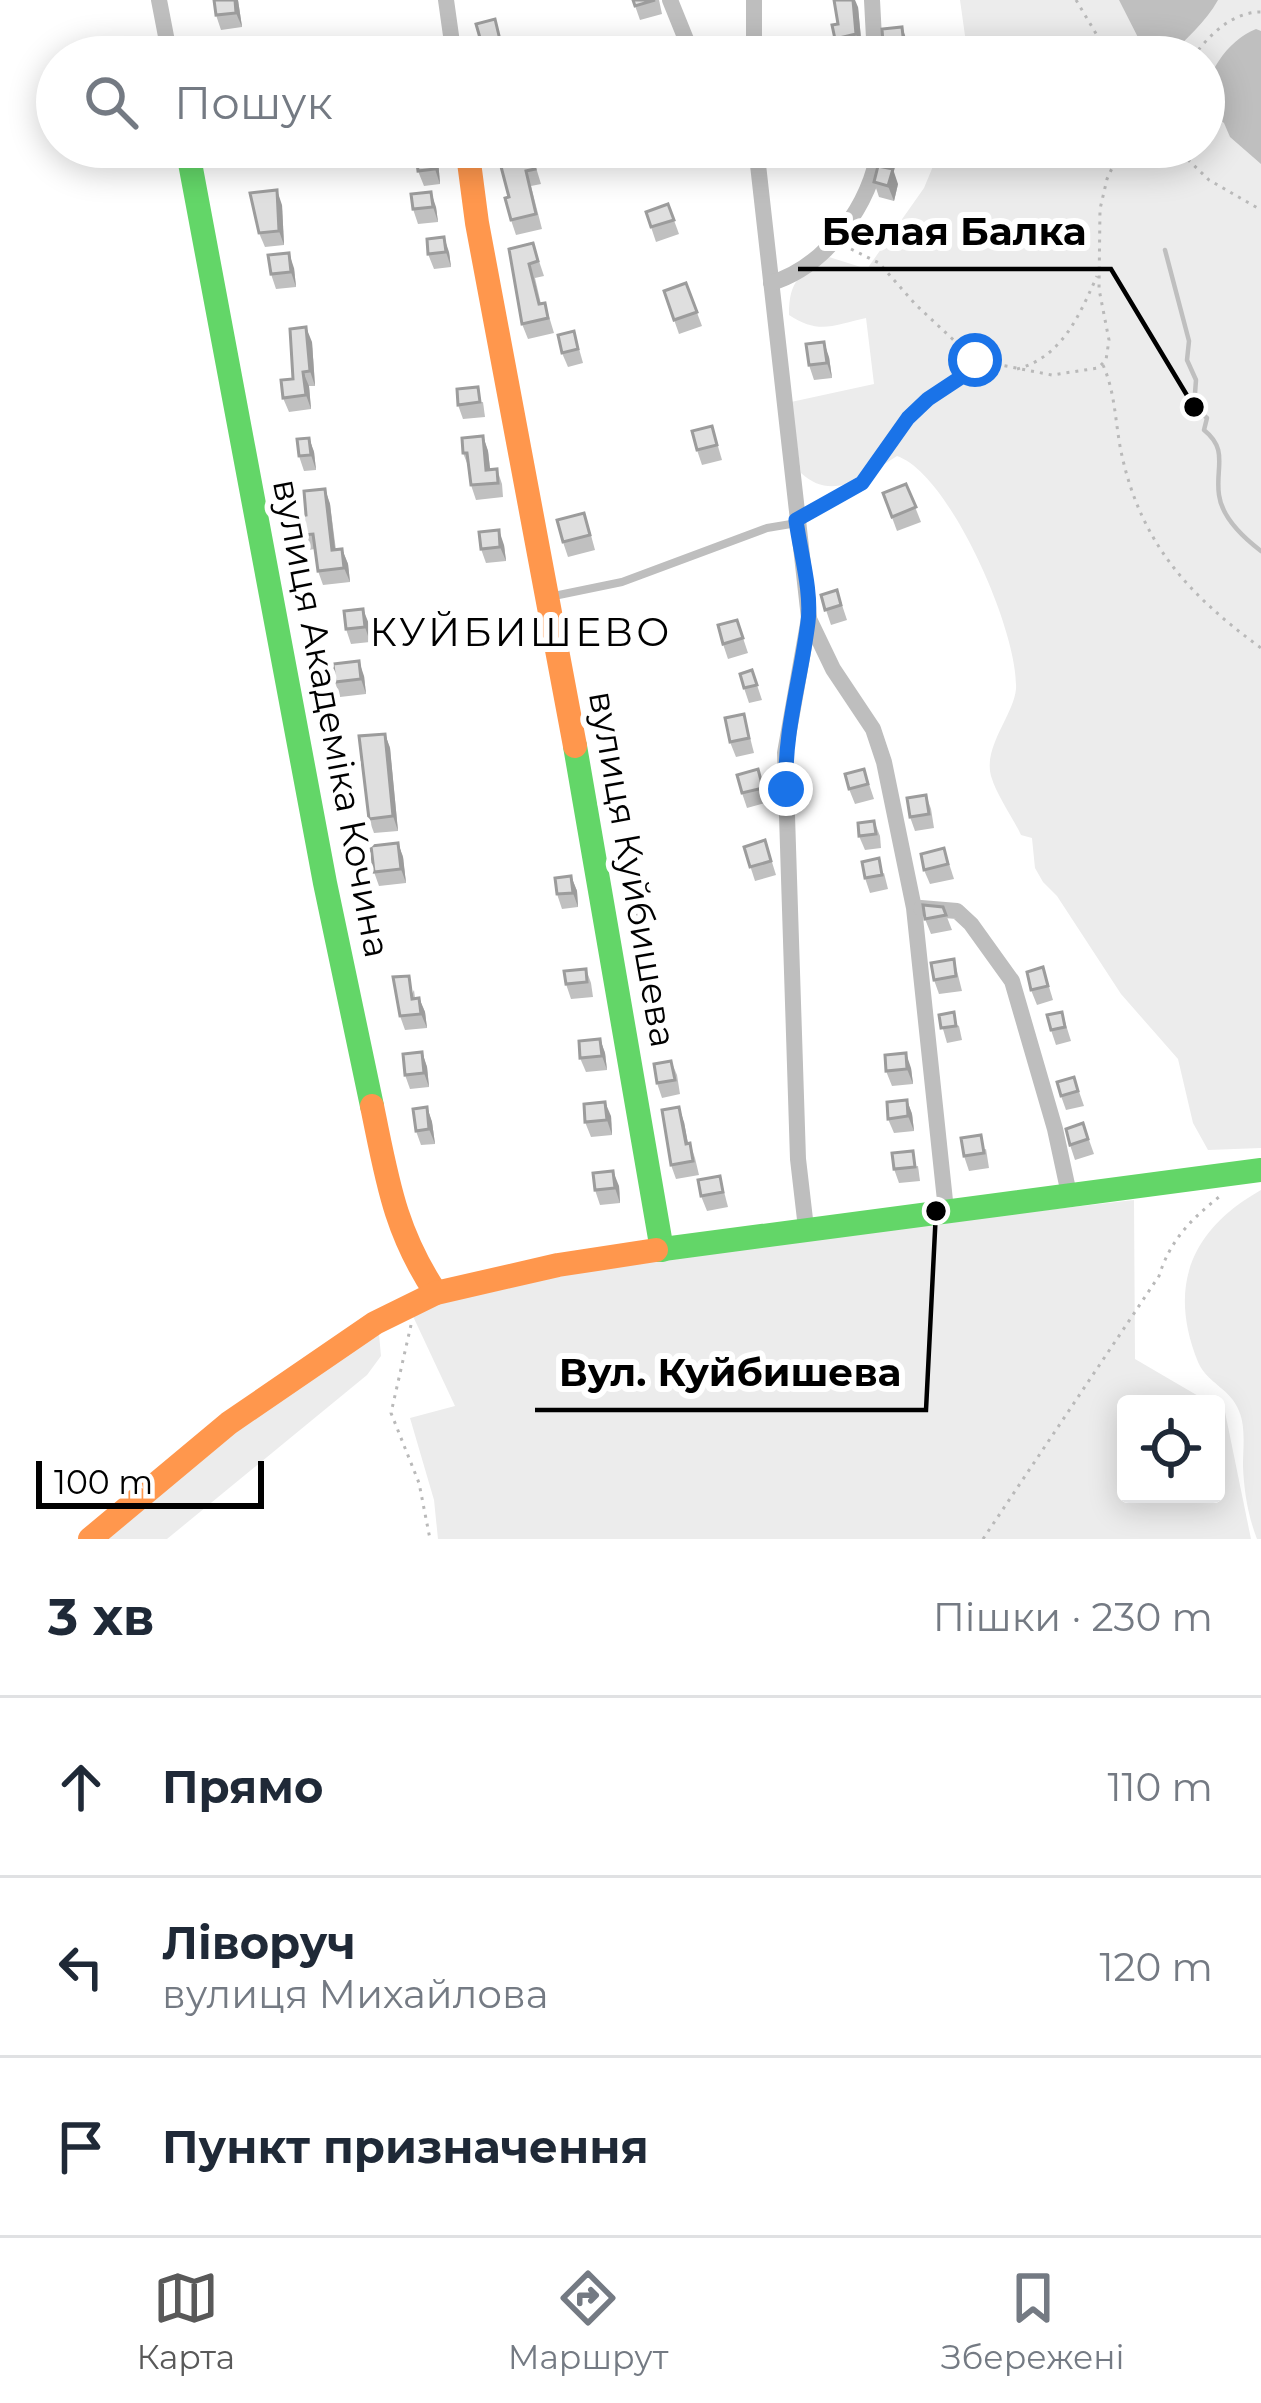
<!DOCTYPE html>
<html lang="uk">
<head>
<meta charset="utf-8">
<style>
  body { margin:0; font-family:Montserrat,sans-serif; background:#f6f6f7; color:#1f2937 }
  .controls { position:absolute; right:36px; bottom:36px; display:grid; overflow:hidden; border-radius:12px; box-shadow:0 6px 30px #0003 }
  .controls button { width:108px; height:108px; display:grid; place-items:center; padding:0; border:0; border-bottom:3px solid #e0e1e3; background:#fff; color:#1f2937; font:60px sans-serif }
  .scale { position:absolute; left:36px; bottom:30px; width:228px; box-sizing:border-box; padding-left:12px; border:6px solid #000; border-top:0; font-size:33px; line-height:42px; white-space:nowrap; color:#000; -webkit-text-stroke:9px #fff; paint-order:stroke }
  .stop { position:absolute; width:36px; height:36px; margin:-27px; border:9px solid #1a73e8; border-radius:50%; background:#fff }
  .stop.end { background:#1a73e8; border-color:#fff; box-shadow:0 3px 12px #0008 }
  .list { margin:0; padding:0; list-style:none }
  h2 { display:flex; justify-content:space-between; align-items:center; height:156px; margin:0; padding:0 48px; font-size:51px }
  h2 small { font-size:39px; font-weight:400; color:#747a83 }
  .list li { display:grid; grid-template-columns:78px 1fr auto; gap:36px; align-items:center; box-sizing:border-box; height:180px; padding:0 48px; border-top:3px solid #e0e1e3 }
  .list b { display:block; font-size:45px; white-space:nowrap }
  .list p { margin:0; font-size:39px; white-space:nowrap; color:#747a83 }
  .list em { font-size:39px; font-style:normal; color:#747a83 }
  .icon { flex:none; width:66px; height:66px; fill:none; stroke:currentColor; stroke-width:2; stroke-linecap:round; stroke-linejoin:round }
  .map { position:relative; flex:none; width:1261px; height:1539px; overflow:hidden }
  .search { position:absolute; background:#fff; box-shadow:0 6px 30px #0003; left:36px; right:36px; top:36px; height:132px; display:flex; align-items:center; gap:30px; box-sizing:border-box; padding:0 42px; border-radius:66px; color:#747a83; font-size:45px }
  .sheet { height:696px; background:#fff }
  nav { display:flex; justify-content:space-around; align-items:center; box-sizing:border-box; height:168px; border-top:3px solid #e0e1e3; background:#fff; font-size:33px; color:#747a83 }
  nav a { display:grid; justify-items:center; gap:6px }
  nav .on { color:#595959 }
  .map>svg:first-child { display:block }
</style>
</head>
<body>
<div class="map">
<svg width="1261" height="1539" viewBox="0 0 1261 1539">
  <rect width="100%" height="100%" fill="#fff"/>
  <g fill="#ececec">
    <path d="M 960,0 L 1261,0 L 1261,1148 L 1208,1150 L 1193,1123 L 1178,1059 L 1121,994 L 1057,896 L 1043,882 L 1035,868 L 1032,838 L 1021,835 C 1012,816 997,796 991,776 C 983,747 1014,714 1016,689 C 1019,633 950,474 897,456 C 867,475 833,503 801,473 L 791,402 L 874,384 L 866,318 C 834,325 819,335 789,315 C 789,279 800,275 829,257 L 867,269 L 924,188 L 941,147 L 1204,147 L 1204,57 L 968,57 Z"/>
    <path d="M 1261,1190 L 1261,1539 L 1257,1539 C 1248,1516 1244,1491 1243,1466 C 1243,1449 1246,1427 1239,1411 C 1231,1389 1207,1383 1198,1362 C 1167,1285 1192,1229 1261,1190 Z"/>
    <polygon points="1134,1200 1135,1359 1212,1404 1126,1404 1126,1494 1216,1494 1216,1407 1225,1412 1251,1539 438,1539 434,1500 410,1418 455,1406 411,1312 482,1285 665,1254"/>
    <polygon points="379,1334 381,1356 367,1375 167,1539 99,1539 181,1465"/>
  </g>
  <g fill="#bfbfbf">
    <path d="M 1119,0 L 1218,0 C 1206,22 1186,38 1169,57 L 1148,57 Z"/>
    <path d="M 1256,29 L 1261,31 L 1261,164 L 1230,137 L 1224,123 L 1204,107 C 1204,76 1226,41 1256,29 Z"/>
  </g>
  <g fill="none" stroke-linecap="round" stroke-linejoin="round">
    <path stroke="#bfbfbf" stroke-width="4.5" d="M 1165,250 L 1189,341 L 1187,360 L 1196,380 L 1194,407 L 1207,418 L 1204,430 C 1229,450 1215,468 1219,495 C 1222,518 1244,538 1261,551"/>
    <g stroke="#b9b9b9" stroke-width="3" stroke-dasharray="3 6" stroke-linecap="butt">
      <polyline points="1076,0 1110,57"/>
      <path d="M 1193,57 C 1209,35 1232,12 1261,12"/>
      <polyline points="1175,147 1209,180 1261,210"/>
      <polyline points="851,249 879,263 915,304 975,360 1052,375 1098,368 1106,360 1109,340 1099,289 1100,209 1107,179 1122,147"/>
      <path d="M 1103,365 C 1116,394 1115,425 1122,456 C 1142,545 1190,596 1261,648"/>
      <path d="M 1017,369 C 1062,357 1079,316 1097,276"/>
      <path d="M 813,512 C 875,483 867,467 906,420 C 926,396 956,379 983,363"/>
      <polyline points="411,1325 391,1413 419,1483 430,1539"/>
      <path d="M 983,1539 L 1159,1276 C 1170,1241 1190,1220 1219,1197"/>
    </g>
    <polyline stroke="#bebebe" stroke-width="8" points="549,597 622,582 767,528 797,523"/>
    <g stroke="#bebebe" stroke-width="16">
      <polyline points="159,0 170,57"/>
      <polyline points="446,0 454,57"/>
      <polyline points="670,0 687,42 698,57"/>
      <polyline points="754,0 754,57"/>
      <polyline points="872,0 875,57"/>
      <polyline points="756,147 809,618 785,753 798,1159 806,1228"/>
      <path d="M 771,283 C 827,266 871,204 879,147"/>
      <polyline points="809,619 833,669 873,729 884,762 914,908 946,1210"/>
      <polyline points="921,908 957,911 971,924 1012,981 1055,1129 1069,1194"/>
    </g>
    <g stroke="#63d668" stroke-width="24">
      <polyline points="187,147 325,883 372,1106"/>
      <polyline points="575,746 662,1250"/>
      <polyline points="656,1250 1261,1170"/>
    </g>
    <g stroke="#ff974d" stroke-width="24">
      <polyline points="467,147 477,223 575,746"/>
      <path d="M 372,1106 C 387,1178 394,1230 436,1293"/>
      <polyline points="90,1539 229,1423 375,1323 436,1293 558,1265 656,1250"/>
    </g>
  </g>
  <g fill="#c0c0c0">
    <polygon points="214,0 238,0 242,27 221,30 216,15"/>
    <polygon points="633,0 659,0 662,14 640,20"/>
    <polygon points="858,7 862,49 841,54 835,39 838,24"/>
    <polygon points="495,19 505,55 486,57 482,45"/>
    <polygon points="437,147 440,184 424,186 418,171"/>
    <polygon points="531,151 541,184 531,186 542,229 516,235 511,220 509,197"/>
    <polygon points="874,182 898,184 894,201 879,197"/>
    <polygon points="668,204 679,234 656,242 646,212"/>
    <polygon points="282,205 284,245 265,247 259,233"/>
    <polygon points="436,207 438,222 418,224 413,209"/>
    <polygon points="533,243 544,276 535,278 541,304 545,303 554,333 528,339 522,324 509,249"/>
    <polygon points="449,252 451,267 434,269 428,254"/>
    <polygon points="294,268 296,287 276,289 271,274"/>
    <polygon points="686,283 702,326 679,334 664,291"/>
    <polygon points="574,331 583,363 568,367 562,353"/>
    <polygon points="312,342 315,386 309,386 311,409 289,412 283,398"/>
    <polygon points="829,357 832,378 814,380 809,365"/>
    <polygon points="483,402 485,417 463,419 458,405"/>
    <polygon points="712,426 722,460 702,465 697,450"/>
    <polygon points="483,436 488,451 490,470 497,469 502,484 503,497 476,500 471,485 469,468 463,453"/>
    <polygon points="309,438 314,452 316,470 304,471 299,456"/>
    <polygon points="906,484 921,522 897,531 883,493"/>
    <polygon points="325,489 330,504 336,550 342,549 348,564 350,582 323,585 318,571 315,549 308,550 302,535 306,515"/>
    <polygon points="589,528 595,550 568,557 563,542"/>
    <polygon points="504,545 506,561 486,563 481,549"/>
    <polygon points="837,590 847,620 831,625 821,595"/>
    <polygon points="737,620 748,653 728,659 723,644"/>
    <polygon points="369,624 370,642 351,644 346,629"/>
    <polygon points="752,670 762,700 749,703 744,688"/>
    <polygon points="364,676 366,694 340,697 335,682"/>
    <polygon points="744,714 754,753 736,757 730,742"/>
    <polygon points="385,734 390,748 398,831 374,833 369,819"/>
    <polygon points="763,784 768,802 747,808 742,793"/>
    <polygon points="869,784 874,799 855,804 849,789"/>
    <polygon points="926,795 931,809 934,828 915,831 910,817"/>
    <polygon points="874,821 880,836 881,848 865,850 859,836"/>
    <polygon points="765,840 776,875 755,881 744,847"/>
    <polygon points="398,843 403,857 406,883 379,886 374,872"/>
    <polygon points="944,848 954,879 930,884 924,870"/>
    <polygon points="884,873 888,889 870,893 865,878"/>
    <polygon points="571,876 577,891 578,907 562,909 557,894"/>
    <polygon points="650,904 653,920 635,923 630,909"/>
    <polygon points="943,907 952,930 931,934 925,919"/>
    <polygon points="954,959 962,991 939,994 934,980"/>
    <polygon points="1043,967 1053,1000 1037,1005 1031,990"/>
    <polygon points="586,969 591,983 593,997 571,999 566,984"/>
    <polygon points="658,980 663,995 665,1032 651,1035 646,1020"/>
    <polygon points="414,990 415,998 419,998 425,1012 427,1028 405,1030 400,1016"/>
    <polygon points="1062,1012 1071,1041 1056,1045 1051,1030"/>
    <polygon points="939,1015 959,1026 962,1040 947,1043"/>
    <polygon points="600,1039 605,1053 607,1070 586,1072 580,1058"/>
    <polygon points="422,1052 427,1067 429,1087 410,1089 405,1075"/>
    <polygon points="671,1061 677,1075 680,1094 662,1098 657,1083"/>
    <polygon points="911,1068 913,1084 892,1086 886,1071"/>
    <polygon points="1074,1077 1084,1106 1066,1110 1061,1096"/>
    <polygon points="907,1100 912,1114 914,1131 894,1133 888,1119"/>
    <polygon points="427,1107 432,1122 435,1144 421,1145 416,1131"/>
    <polygon points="611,1116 612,1135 591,1137 585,1122"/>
    <polygon points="684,1122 688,1144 690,1143 695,1158 699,1175 676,1179 671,1165"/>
    <polygon points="1083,1123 1094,1154 1075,1160 1070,1145"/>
    <polygon points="986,1149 989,1168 969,1171 964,1156"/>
    <polygon points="918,1166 920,1181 899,1183 894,1169"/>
    <polygon points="720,1176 728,1207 707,1211 701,1196"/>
    <polygon points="619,1186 620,1203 600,1205 595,1190"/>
  </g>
  <g fill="#9c9c9c">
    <polygon points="235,0 238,0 242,27 236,13"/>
    <polygon points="853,0 855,0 858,7 862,49 856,34"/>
    <polygon points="902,27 907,41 909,57 906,57"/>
    <polygon points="433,147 437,147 440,184 435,169"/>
    <polygon points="893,169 898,184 894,201 888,186"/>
    <polygon points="277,190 282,205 284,245 279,231"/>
    <polygon points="431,192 436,207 438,222 433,207"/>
    <polygon points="444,237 449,252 451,267 446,252"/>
    <polygon points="289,253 294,268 296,287 291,272"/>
    <polygon points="306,327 312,342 315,386 310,371"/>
    <polygon points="824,342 829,357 832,378 827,363"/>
    <polygon points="303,372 309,386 311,409 306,395"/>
    <polygon points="483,436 488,451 492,485 486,470"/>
    <polygon points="309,438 314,452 316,470 311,455"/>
    <polygon points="325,489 330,504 337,565 332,550"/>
    <polygon points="499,530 504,545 506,561 500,547"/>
    <polygon points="342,549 348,564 350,582 344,568"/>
    <polygon points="363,609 369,624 370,642 365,627"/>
    <polygon points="359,661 364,676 366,694 361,679"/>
    <polygon points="385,734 390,748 398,831 393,816"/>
    <polygon points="398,843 403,857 406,883 401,869"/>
    <polygon points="571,876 577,891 578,907 573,893"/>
    <polygon points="658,980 663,995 665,1032 660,1018"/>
    <polygon points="419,998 425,1012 427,1028 421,1014"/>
    <polygon points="600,1039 605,1053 607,1070 602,1056"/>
    <polygon points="422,1052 427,1067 429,1087 424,1073"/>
    <polygon points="906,1053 911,1068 913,1084 907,1069"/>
    <polygon points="907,1100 912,1114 914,1131 908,1116"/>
    <polygon points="605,1102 611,1116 612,1135 607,1120"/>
    <polygon points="427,1107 432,1122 435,1144 429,1129"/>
    <polygon points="679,1107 684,1122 691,1159 686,1144"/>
    <polygon points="613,1171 619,1186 620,1203 615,1188"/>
  </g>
  <g fill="#dfdfdf" stroke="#9c9c9c" stroke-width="3">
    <polygon points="214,0 235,0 236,13 216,15"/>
    <polygon points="633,0 655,0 635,6"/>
    <polygon points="834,0 853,0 856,34 835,39 832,25 838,24"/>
    <polygon points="495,19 500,40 482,45 476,24"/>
    <polygon points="902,27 905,54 910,53 910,57 884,57 882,29"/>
    <polygon points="416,40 418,57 394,57 393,43"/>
    <polygon points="415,147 433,147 435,169 418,171"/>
    <polygon points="531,151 535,169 526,171 536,214 511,220 505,198 509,197 499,159"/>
    <polygon points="878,166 893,169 888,186 874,182"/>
    <polygon points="277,190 279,231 259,233 250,193"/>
    <polygon points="431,192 433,207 413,209 411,194"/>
    <polygon points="668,204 674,220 651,227 646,212"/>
    <polygon points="444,237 446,252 428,254 427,239"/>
    <polygon points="533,243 538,261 529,264 539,304 545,303 548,318 522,324 509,249"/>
    <polygon points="289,253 291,272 271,274 268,255"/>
    <polygon points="686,283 697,312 674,320 664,291"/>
    <polygon points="306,327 310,371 303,372 306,395 283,398 281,380 293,379 290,329"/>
    <polygon points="574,331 578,349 562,353 558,335"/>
    <polygon points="824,342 827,363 809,365 806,344"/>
    <polygon points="478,387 480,402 458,405 457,389"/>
    <polygon points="712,426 717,445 697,450 692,431"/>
    <polygon points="483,436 486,470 497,469 498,483 471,485 467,453 463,453 462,438"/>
    <polygon points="309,438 311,455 299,456 297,439"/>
    <polygon points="906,484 916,507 892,517 883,493"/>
    <polygon points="325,489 332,550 342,549 344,568 318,571 313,534 302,535 300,516 306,515 304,491"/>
    <polygon points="584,513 590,535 563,542 557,520"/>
    <polygon points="499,530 500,547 481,549 479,532"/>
    <polygon points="837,590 841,605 825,610 821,595"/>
    <polygon points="363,609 365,627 346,629 344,611"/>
    <polygon points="737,620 743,638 723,644 718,625"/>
    <polygon points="359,661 361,679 335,682 333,664"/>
    <polygon points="752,670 757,685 744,688 740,674"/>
    <polygon points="744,714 749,738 730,742 725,718"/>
    <polygon points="385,734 393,816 369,819 359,736"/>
    <polygon points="758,769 763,788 742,793 737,775"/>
    <polygon points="864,769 868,784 849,789 845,774"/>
    <polygon points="926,795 929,814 910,817 907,798"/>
    <polygon points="874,821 876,834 859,836 858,823"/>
    <polygon points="765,840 771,861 750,867 744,847"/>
    <polygon points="398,843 401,869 374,872 371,846"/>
    <polygon points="944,848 948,864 924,870 921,854"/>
    <polygon points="879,858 882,875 865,878 862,862"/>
    <polygon points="571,876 573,893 557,894 555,878"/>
    <polygon points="645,890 647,905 630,909 627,893"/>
    <polygon points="923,905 943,907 946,915 925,919"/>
    <polygon points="954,959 956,976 934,980 931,963"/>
    <polygon points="1043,967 1048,986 1031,990 1027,972"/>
    <polygon points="586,969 587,982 566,984 564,971"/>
    <polygon points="409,976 412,999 419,998 421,1014 400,1016 393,977"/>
    <polygon points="658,980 660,1018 646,1020 639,984"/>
    <polygon points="954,1012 956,1026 941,1028 939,1015"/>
    <polygon points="1062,1012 1065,1027 1051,1030 1047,1015"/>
    <polygon points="600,1039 602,1056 580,1058 579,1041"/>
    <polygon points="422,1052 424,1073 405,1075 403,1054"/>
    <polygon points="906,1053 907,1069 886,1071 885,1055"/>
    <polygon points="671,1061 675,1080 657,1083 654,1064"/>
    <polygon points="1074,1077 1078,1091 1061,1096 1057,1082"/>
    <polygon points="907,1100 908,1116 888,1119 887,1102"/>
    <polygon points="605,1102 607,1120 585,1122 584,1104"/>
    <polygon points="427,1107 429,1129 416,1131 413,1109"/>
    <polygon points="679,1107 686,1144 690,1143 693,1161 671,1165 662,1110"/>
    <polygon points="1083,1123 1088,1139 1070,1145 1066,1129"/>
    <polygon points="981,1135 984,1153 964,1156 961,1138"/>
    <polygon points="913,1151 915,1167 894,1169 892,1153"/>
    <polygon points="613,1171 615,1188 595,1190 593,1173"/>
    <polygon points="720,1176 723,1192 701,1196 698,1180"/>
  </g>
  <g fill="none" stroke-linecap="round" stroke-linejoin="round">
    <path stroke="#1a73e8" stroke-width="15" d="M 786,789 C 784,730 801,679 808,622 C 812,590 800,552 796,520 L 862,483 L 908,418 L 928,399 L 984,362 L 975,360"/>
  </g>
  <g text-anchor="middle" stroke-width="12" stroke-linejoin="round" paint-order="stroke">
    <g font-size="36" fill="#000" stroke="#fff">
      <text transform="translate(332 718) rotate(79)" y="13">вулиця Академіка Кочина</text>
      <text transform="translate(633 869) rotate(80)" y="13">вулиця Куйбишева</text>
    </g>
    <g font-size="39" letter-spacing="3" fill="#000" stroke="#fff">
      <text x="521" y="646">КУЙБИШЕВО</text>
    </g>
  </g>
  <path fill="none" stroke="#000" stroke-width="4.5" d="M1194 407L1111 269H798M936 1211L926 1410H535"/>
  <g fill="#000" stroke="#fff" stroke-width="4.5">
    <circle cx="1194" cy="407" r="12"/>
    <circle cx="936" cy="1211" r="12"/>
  </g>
  <g font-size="39" text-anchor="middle" font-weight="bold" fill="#000" stroke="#fff" stroke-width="12" stroke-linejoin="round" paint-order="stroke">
    <text x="954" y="245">Белая Балка</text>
    <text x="730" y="1386">Вул. Куйбишева</text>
  </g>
</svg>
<div class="controls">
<button><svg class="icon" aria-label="locate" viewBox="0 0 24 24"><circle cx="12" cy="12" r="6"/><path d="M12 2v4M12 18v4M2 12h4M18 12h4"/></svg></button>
</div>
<div class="scale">100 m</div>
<div class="stop" style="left:975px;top:360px"></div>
<div class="stop end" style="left:786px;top:789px"></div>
<div class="search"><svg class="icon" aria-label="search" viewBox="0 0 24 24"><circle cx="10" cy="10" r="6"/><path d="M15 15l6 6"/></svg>Пошук</div>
</div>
<section class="sheet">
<h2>3 хв<small>Пішки · 230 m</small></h2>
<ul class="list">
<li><svg class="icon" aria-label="ahead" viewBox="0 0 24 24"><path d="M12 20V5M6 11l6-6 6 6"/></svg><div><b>Прямо</b></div><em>110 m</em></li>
<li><svg class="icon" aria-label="left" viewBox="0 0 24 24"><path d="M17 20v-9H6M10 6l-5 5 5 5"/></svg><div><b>Ліворуч</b><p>вулиця Михайлова</p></div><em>120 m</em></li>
<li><svg class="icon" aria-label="arrive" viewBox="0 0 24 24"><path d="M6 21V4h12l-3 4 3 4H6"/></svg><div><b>Пункт призначення</b></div></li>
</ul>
</section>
<nav>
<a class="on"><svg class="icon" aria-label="map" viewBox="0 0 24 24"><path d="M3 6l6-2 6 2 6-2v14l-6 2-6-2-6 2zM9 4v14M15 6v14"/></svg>Карта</a>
<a><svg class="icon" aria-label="directions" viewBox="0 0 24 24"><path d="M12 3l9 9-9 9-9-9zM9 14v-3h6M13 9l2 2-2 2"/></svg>Маршрут</a>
<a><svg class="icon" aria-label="saved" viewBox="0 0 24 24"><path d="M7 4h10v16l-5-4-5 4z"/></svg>Збережені</a>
</nav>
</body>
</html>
